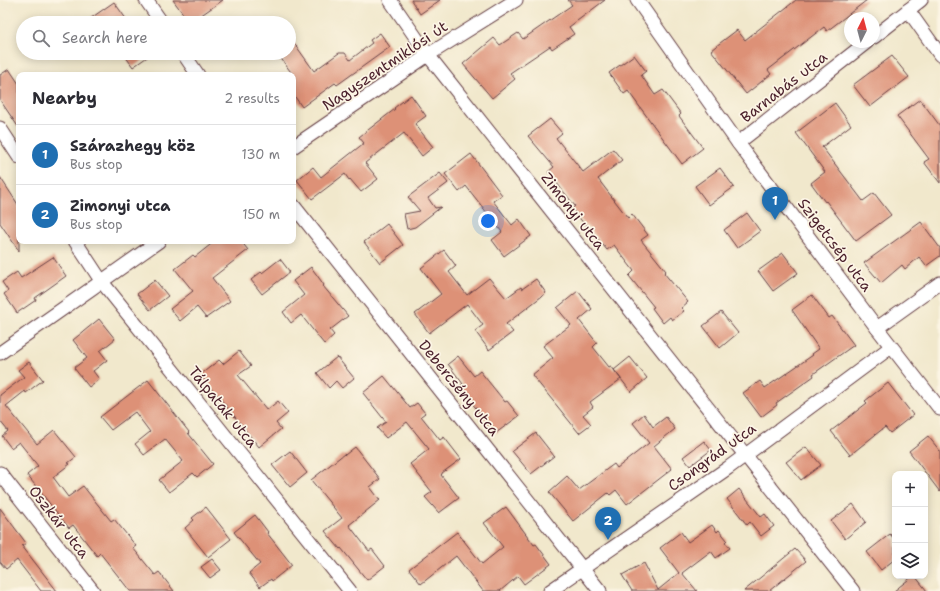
<!DOCTYPE html>
<html lang="en">
<head>
<meta charset="utf-8">
<style>
  body { margin:0; font-family:"Shantell Sans",sans-serif; background:#f2f2f3; color:#2b2b33 }
  .controls { position:absolute; right:12px; bottom:12px; display:grid; overflow:hidden; border-radius:8px; box-shadow:0 2px 10px #0003 }
  .controls button { width:36px; height:36px; display:grid; place-items:center; padding:0; border:0; border-bottom:1px solid #e1e1e2; background:#fff; color:#2b2b33; font:20px sans-serif }
  .compass { position:absolute; left:844px; top:12px; width:36px; height:36px; border-radius:50%; background:#fff; box-shadow:0 2px 10px #0003; rotate:6deg }
  .you { position:absolute; left:488px; top:221px; width:14px; height:14px; margin:-10px; border:3px solid #fff; border-radius:50%; background:#1a73e8; box-shadow:0 0 0 6px #1a73e833 }
  .badge { display:grid; place-items:center; width:26px; height:26px; border-radius:50%; background:#1f6fb2; color:#fff; font-size:13px; font-weight:700 }
  .pin { position:absolute; translate:-50% -33px; filter:drop-shadow(0 1px 2px #0008) }
  .pin::after { content:''; position:absolute; top:21px; width:14px; height:12px; background:inherit; clip-path:polygon(0 0,100% 0,50% 100%) }
  .list { margin:0; padding:0; list-style:none }
  h2 { display:flex; justify-content:space-between; align-items:center; height:52px; margin:0; padding:0 16px; font-size:17px }
  h2 small { font-size:13px; font-weight:400; color:#7c7c81 }
  .list li { display:grid; grid-template-columns:26px 1fr auto; gap:12px; align-items:center; box-sizing:border-box; height:60px; padding:0 16px; border-top:1px solid #e1e1e2 }
  .list b { display:block; font-size:15px; white-space:nowrap }
  .list p { margin:0; font-size:13px; white-space:nowrap; color:#7c7c81 }
  .list em { font-size:13px; font-style:normal; color:#7c7c81 }
  .icon { flex:none; width:22px; height:22px; fill:none; stroke:currentColor; stroke-width:2; stroke-linecap:round; stroke-linejoin:round }
  .map { position:relative; flex:none; width:940px; height:591px; overflow:hidden }
  .search { position:absolute; background:#fff; box-shadow:0 2px 10px #0003; left:16px; top:16px; width:280px; height:44px; display:flex; align-items:center; gap:10px; box-sizing:border-box; padding:0 14px; border-radius:22px; color:#7c7c81; font-size:15px }
  .panel { position:absolute; background:#fff; box-shadow:0 2px 10px #0003; left:16px; top:72px; width:280px; height:172px; border-radius:8px }
  .map>svg:first-child { display:block }
</style>
</head>
<body>
<div class="map">
<svg width="940" height="591" viewBox="0 0 940 591">
  <rect width="100%" height="100%" fill="#fcf5e5"/>
  <filter id="ink" filterUnits="userSpaceOnUse"><feTurbulence type="fractalNoise" baseFrequency=".025" numOctaves="2"/><feDisplacementMap in="SourceGraphic" scale="8" xChannelSelector="R" yChannelSelector="G"/><feConvolveMatrix kernelMatrix="1 2 1 2 8 2 1 2 1" color-interpolation-filters="sRGB"/></filter>
  <filter id="wash" filterUnits="userSpaceOnUse"><feTurbulence type="fractalNoise" baseFrequency=".012" numOctaves="4" result="noise"/><feDisplacementMap in="SourceGraphic" scale="16" xChannelSelector="R" yChannelSelector="G"/><feGaussianBlur stdDeviation="0.9" result="paint"/><feColorMatrix in="noise" values="0 0 0 0 0 0 0 0 0 0 0 0 0 0 0 0 0 1.4 0 .05"/><feComposite in="paint" operator="in"/></filter>
  <g filter="url(#wash)">
    <rect width="100%" height="100%" fill="#f1e8cc"/>
    <g id="blocks">
      <g fill="#dd9177">
        <polygon points="173,0 223,0 190,23"/>
        <polygon points="411,0 440,0 420,14"/>
        <polygon points="568,0 605,0 569,27 574,34 552,49 550,46 510,73 515,79 492,98 463,64 494,38 500,45 518,33 523,39 572,5"/>
        <polygon points="796,0 867,0 827,31 824,27 768,70 771,74 746,94 711,50 737,30 745,40"/>
        <polygon points="114,2 129,23 84,23"/>
        <polygon points="380,33 390,47 337,85 335,83 302,107 293,94 293,75 277,53 289,53 289,36 314,71 339,53 345,53 350,60 372,43 370,40"/>
        <polygon points="123,53 153,53 133,67"/>
        <polygon points="634,55 646,71 641,75 655,95 663,90 681,114 679,116 703,148 682,164 628,91 624,94 609,73"/>
        <polygon points="892,56 909,77 870,107 853,85"/>
        <polygon points="9,69 19,84 19,128 0,100 0,75"/>
        <polygon points="411,95 426,116 415,124 433,147 422,156 404,133 365,163 378,179 361,192 350,179 349,180 345,174 312,199 297,180 313,167 321,177 364,143 359,137 395,109 394,108"/>
        <polygon points="920,99 940,126 940,183 924,162 929,159 897,116"/>
        <polygon points="835,103 851,125 822,147 863,201 874,193 891,215 856,241 826,201 825,202 811,183 825,172 796,133"/>
        <polygon points="550,119 562,133 556,138 583,172 613,149 622,160 598,179 628,218 632,214 648,235 641,240 666,271 664,273 688,302 681,308 684,311 672,320 670,317 663,323 652,308 654,307 629,276 634,271 614,245 607,250 586,224 585,225 572,209 575,206 548,172 554,167 528,136"/>
        <polygon points="471,154 502,195 493,201 512,225 519,219 531,236 504,256 492,240 502,232 466,186 459,192 445,174"/>
        <polygon points="720,168 734,187 709,205 695,186"/>
        <polygon points="440,173 448,183 428,198 435,208 441,207 415,227 407,229 404,214 420,211 408,197"/>
        <polygon points="0,177 19,206 19,251 0,223"/>
        <polygon points="747,213 760,231 737,248 724,230"/>
        <polygon points="921,222 940,248 940,256 926,266 919,257 905,269 902,265 881,283 864,263"/>
        <polygon points="387,224 403,245 380,263 364,242"/>
        <polygon points="215,241 241,241 248,250 212,278 230,301 206,318 197,307 180,321 170,309 193,291 175,269 193,255 195,257"/>
        <polygon points="444,250 456,266 449,272 467,295 489,278 506,298 521,287 522,289 536,279 546,293 506,324 513,332 489,350 475,331 483,325 467,304 429,333 415,314 441,294 421,268"/>
        <polygon points="783,253 798,273 773,291 758,271"/>
        <polygon points="53,257 66,276 35,298 36,300 17,313 4,294 8,291 2,282 17,272 21,278"/>
        <polygon points="280,259 290,272 262,294 251,280 261,272 262,273"/>
        <polygon points="311,267 324,285 323,286 348,316 330,330 334,335 324,344 301,315 291,323 283,312 304,295 293,281"/>
        <polygon points="155,280 168,296 150,310 137,294"/>
        <polygon points="578,291 592,309 579,320 597,343 593,347 609,367 611,366 621,379 590,402 593,407 583,415 591,424 579,433 532,375 553,358 543,346 571,325 557,308"/>
        <polygon points="812,295 829,318 832,316 854,345 813,374 814,376 776,403 777,405 761,417 743,393 760,381 765,388 813,355 812,354 819,349 792,310"/>
        <polygon points="721,312 738,333 720,348 703,326"/>
        <polygon points="99,319 115,339 100,351 107,360 93,371 99,379 89,387 74,368 87,358 73,340"/>
        <polygon points="239,351 251,366 238,375 267,410 278,401 288,413 276,423 281,429 259,447 215,392 214,392 200,375 219,360 223,364"/>
        <polygon points="458,356 474,376 480,371 505,402 507,401 519,416 496,433 459,387 463,384 448,364"/>
        <polygon points="337,357 354,378 342,388 336,381 329,388 317,373"/>
        <polygon points="630,357 647,378 631,392 614,370"/>
        <polygon points="29,362 43,380 26,393 25,391 6,406 37,444 54,430 76,457 68,463 70,464 53,477 68,497 83,486 111,521 114,519 136,546 133,548 155,575 159,572 174,591 130,591 100,553 97,556 73,525 69,528 27,475 38,466 19,442 11,448 2,436 8,431 0,421 0,395 24,377 18,370"/>
        <polygon points="384,376 410,408 417,403 425,413 421,416 440,440 444,437 461,459 442,473 442,474 441,475 459,498 439,513 425,497 432,492 410,464 429,449 407,422 386,438 377,428 386,422 363,393"/>
        <polygon points="148,380 189,432 188,433 213,464 197,477 193,473 169,492 159,480 183,461 165,439 144,455 135,444 150,432 135,412 111,430 100,417"/>
        <polygon points="888,383 913,415 890,433 885,427 850,455 831,431 867,403 865,401"/>
        <polygon points="644,414 653,427 666,417 675,429 654,446 672,469 627,504 616,490 610,495 608,493 573,521 549,492 567,476 579,490 614,464 617,468 649,443 633,423"/>
        <polygon points="536,433 554,456 531,474 512,451"/>
        <polygon points="928,436 940,451 940,492 909,451"/>
        <polygon points="704,441 711,450 690,466 683,457"/>
        <polygon points="355,447 380,479 370,487 380,500 349,525 369,551 372,549 385,566 367,580 341,548 340,549 325,531 342,518 311,480 344,454 345,455"/>
        <polygon points="806,447 821,465 801,480 786,462"/>
        <polygon points="290,451 307,473 290,487 272,465"/>
        <polygon points="739,489 761,517 765,514 774,526 761,536 750,522 747,525 727,499"/>
        <polygon points="853,504 866,522 845,539 831,521"/>
        <polygon points="206,507 231,539 208,557 185,528 194,520 192,518"/>
        <polygon points="506,507 534,545 536,544 551,564 524,584 518,576 500,591 483,591 456,556 421,584 409,569 457,532 482,564 503,547 484,523"/>
        <polygon points="0,508 26,543 22,546 57,591 41,591 17,560 6,569 0,562"/>
        <polygon points="255,515 268,532 267,533 292,565 272,581 271,579 260,587 249,573 260,564 234,532"/>
        <polygon points="712,525 717,532 719,530 727,540 725,542 730,548 716,558 711,551 682,573 697,591 632,591 622,575 644,563 658,590 679,573 660,548 681,532 688,542"/>
        <polygon points="890,534 895,540 895,559 881,570 867,552"/>
        <polygon points="795,549 806,561 769,591 744,591"/>
        <polygon points="212,559 221,570 210,578 201,567"/>
        <polygon points="913,576 915,576 927,591 894,591"/>
      </g>
    </g>
  </g>
  <g filter="url(#ink)">
    <use href="#blocks" fill-opacity="0" stroke="#633d43" stroke-width="1"/>
    <g fill="none" stroke-linecap="round" stroke-linejoin="round">
      <g stroke="#633d43" stroke-width="15">
        <g id="street">
          <polyline points="146,0 162,23"/>
          <polyline points="390,0 428,55 853,591"/>
          <polyline points="637,0 738,143 877,328 940,409"/>
          <polyline points="908,10 940,55"/>
          <polyline points="874,37 921,0"/>
          <polyline points="183,53 198,75"/>
          <polyline points="0,128 19,157"/>
          <polyline points="738,143 867,42"/>
          <polyline points="293,147 428,55 516,0"/>
          <polyline points="293,205 600,591"/>
          <polyline points="75,241 102,282 350,591"/>
          <polyline points="877,328 940,283"/>
          <polyline points="0,353 159,241"/>
          <polyline points="0,473 93,591"/>
          <polyline points="550,591 728,468 891,347"/>
        </g>
      </g>
      <use href="#street" stroke="#fff" stroke-width="13"/>
    </g>
  </g>
  <g text-anchor="middle" stroke-width="3.5" stroke-linejoin="round" paint-order="stroke">
    <g font-size="15" fill="#4a1f2b" stroke="#fcf5e5">
      <text transform="translate(385 66) rotate(-34)" y="5">Nagyszentmiklósi út</text>
      <text transform="translate(784 87) rotate(-38)" y="5">Barnabás utca</text>
      <text transform="translate(573 211) rotate(52)" y="5">Zimonyi utca</text>
      <text transform="translate(835 245) rotate(53)" y="5">Szigetcsép utca</text>
      <text transform="translate(459 388) rotate(51)" y="5">Debercsény utca</text>
      <text transform="translate(223 407) rotate(51)" y="5">Tálpatak utca</text>
      <text transform="translate(712 457) rotate(-36)" y="5">Csongrád utca</text>
      <text transform="translate(59 522) rotate(52)" y="5">Oszkár utca</text>
    </g>
  </g>
</svg>
<div class="controls">
<button>+</button>
<button>−</button>
<button><svg class="icon" aria-label="layers" viewBox="0 0 24 24"><path d="M12 4l9 5-9 5-9-5zM3 14l9 5 9-5"/></svg></button>
</div>
<svg class="compass" viewBox="-18 -18 36 36"><path d="M0-13l5 13h-10z" fill="#e53935"/><path d="M0 13l5-13h-10z" fill="#7c7c81"/></svg>
<div class="you"></div>
<div class="pin badge" style="left:775px;top:220px">1</div>
<div class="pin badge" style="left:608px;top:540px">2</div>
<div class="search"><svg class="icon" aria-label="search" viewBox="0 0 24 24"><circle cx="10" cy="10" r="6"/><path d="M15 15l6 6"/></svg>Search here</div>
<section class="panel">
<h2>Nearby<small>2 results</small></h2>
<ul class="list">
<li><span class="badge">1</span><div><b>Szárazhegy köz</b><p>Bus stop</p></div><em>130 m</em></li>
<li><span class="badge">2</span><div><b>Zimonyi utca</b><p>Bus stop</p></div><em>150 m</em></li>
</ul>
</section>
</div>
</body>
</html>
